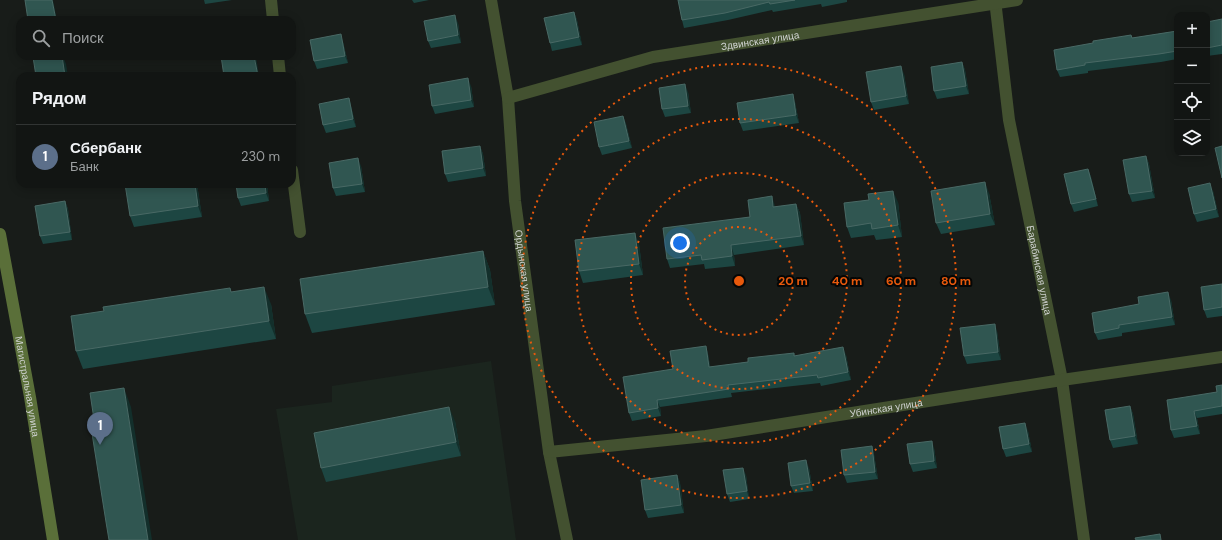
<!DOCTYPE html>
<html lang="ru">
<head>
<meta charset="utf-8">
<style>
  body { margin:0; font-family:"DM Sans",sans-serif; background:#1b1e1c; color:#f1f3f6 }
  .controls { position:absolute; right:12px; top:12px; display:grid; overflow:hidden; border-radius:8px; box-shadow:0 2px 10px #0003 }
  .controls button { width:36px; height:36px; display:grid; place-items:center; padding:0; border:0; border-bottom:1px solid #313433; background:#121513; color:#f1f3f6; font:20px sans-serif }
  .you { position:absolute; left:680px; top:243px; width:14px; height:14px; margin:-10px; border:3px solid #fff; border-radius:50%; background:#1a73e8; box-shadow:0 0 0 6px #1a73e833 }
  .badge { display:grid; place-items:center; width:26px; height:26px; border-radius:50%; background:#c0a8f3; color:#fff; font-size:13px; font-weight:700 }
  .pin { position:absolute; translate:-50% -33px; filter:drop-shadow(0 1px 2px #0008) }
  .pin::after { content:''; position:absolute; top:21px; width:14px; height:12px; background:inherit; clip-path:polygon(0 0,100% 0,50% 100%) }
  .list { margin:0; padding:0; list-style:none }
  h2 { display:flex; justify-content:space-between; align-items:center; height:52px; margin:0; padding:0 16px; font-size:17px }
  h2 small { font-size:13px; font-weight:400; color:#9c9fa0 }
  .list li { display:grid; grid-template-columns:26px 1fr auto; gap:12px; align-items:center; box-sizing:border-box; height:64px; padding:0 16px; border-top:1px solid #313433 }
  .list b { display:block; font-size:15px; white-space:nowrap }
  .list p { margin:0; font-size:13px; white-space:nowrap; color:#9c9fa0 }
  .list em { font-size:13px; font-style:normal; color:#9c9fa0 }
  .icon { flex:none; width:22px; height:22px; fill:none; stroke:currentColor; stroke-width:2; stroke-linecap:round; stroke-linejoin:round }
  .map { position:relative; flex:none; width:1222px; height:540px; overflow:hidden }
  .search { position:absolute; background:#121513; box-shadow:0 2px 10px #0003; left:16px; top:16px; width:280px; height:44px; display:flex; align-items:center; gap:10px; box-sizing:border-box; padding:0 14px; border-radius:12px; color:#9c9fa0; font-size:15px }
  .panel { position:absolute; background:#121513; box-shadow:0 2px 10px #0003; left:16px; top:72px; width:280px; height:116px; border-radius:12px }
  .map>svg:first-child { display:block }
</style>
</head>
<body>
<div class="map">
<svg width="1222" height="540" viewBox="0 0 1222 540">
  <rect width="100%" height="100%" fill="#181c19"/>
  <polygon fill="#1b251e" points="491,361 516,540 298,540 276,409 332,402 332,386"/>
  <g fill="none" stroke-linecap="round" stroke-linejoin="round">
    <g stroke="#435130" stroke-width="12">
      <polyline points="271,0 273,20"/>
      <path id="s1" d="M 491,0 L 508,98 L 515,201 L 549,452 L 567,540"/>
      <path id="s2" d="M 995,0 L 1009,120 L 1062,380 L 1084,540"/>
      <polyline points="278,56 280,76"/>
      <path id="s3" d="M 508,98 L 653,57 L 1017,0"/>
      <polyline points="292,170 300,232"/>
      <path id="s4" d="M 549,452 L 706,436 L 1062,380 L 1222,357"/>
    </g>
    <path stroke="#5a6f39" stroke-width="12" id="s5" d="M 0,234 L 30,397 L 53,540"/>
  </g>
  <g fill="#1d4642">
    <polygon points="204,0 232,0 205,4"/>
    <polygon points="412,0 429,0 414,3"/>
    <polygon points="678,0 847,0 847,2 822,7 821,4 773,12 772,10 728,20 684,28 682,20"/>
    <polygon points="574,12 577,20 582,45 552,51 550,43"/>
    <polygon points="1222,19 1222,54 1207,56 1207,22"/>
    <polygon points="458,23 461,43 431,48 428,41"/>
    <polygon points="1177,31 1177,59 1161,62 1088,71 1088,73 1060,77 1057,70 1093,43 1131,35 1132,38"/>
    <polygon points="343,42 348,63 317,69 314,61"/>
    <polygon points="962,62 965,70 969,94 937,99 934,91"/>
    <polygon points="904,74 909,104 874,110 871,102"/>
    <polygon points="471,86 474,107 435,114 432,106"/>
    <polygon points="688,92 691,113 665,117 662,109"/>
    <polygon points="349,98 351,106 356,127 326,133 323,125"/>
    <polygon points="795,102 799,123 743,131 740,123"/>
    <polygon points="623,116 626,124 632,148 602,155 599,147"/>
    <polygon points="480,146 483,154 486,176 448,182 445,174"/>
    <polygon points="1146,156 1149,164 1155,198 1132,202 1129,194"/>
    <polygon points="361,166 365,192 336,196 333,188"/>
    <polygon points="1088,169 1091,177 1098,206 1074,212 1071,204"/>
    <polygon points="197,184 202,217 134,227 130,216"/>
    <polygon points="267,184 269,201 241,206 238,198"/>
    <polygon points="1213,191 1219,217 1197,222 1194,214"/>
    <polygon points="989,193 995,225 941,234 936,223"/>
    <polygon points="65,201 68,209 72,240 43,244 40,236"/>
    <polygon points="898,202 902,237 876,240 874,235 851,238 847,227"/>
    <polygon points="796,204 800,213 804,245 734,255 735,266 705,269 704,264 670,268 667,259 750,217 776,207"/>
    <polygon points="639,244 643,275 583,283 579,271"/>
    <polygon points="483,251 490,270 495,305 312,333 305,314"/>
    <polygon points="1222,284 1222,316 1207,318 1204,310"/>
    <polygon points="231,292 271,304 276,339 83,369 76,351"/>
    <polygon points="1171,300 1175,325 1122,333 1122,336 1098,340 1095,333 1139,304"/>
    <polygon points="997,331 1001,360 967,364 964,356"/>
    <polygon points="706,346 708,354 710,367 748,362 794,353 795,356 846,355 851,380 821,386 820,383 731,393 732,397 660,407 661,416 632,421 629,413 673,369"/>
    <polygon points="1222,385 1222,414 1197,418 1200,434 1174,438 1171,430 1217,392"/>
    <polygon points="1130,406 1133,414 1138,444 1113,448 1110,440"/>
    <polygon points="455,421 461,456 326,482 321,468"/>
    <polygon points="1028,431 1032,452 1006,457 1003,449"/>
    <polygon points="872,446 874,454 878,479 847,483 844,475"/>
    <polygon points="934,448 937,468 913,472 910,464"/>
    <polygon points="809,468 813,491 794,493 791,486"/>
    <polygon points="677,475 680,483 684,513 648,518 645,510"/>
    <polygon points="746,475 749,499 730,502 727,494"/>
  </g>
  <g fill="#132f2b">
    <polygon points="52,0 53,0 57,20 56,20"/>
    <polygon points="574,12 577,20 582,45 579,37"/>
    <polygon points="455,15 458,23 461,43 458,35"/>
    <polygon points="341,34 343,42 348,63 345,56"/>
    <polygon points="62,56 63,56 66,64 68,76 65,76"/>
    <polygon points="254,56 256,56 259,76 258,76"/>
    <polygon points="962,62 965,70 969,94 966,86"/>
    <polygon points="901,66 904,74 909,104 906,96"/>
    <polygon points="468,78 471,86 474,107 471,100"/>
    <polygon points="685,84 688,92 691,113 688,106"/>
    <polygon points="793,94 795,102 799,123 796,115"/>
    <polygon points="349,98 351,106 356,127 353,119"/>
    <polygon points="623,116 626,124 632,148 629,141"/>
    <polygon points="480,146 483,154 486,176 483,168"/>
    <polygon points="1146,156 1149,164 1155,198 1152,191"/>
    <polygon points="358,158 361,166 365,192 362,184"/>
    <polygon points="1088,169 1091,177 1098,206 1096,199"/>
    <polygon points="985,182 989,193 995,225 990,214"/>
    <polygon points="1210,183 1213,191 1219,217 1216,209"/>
    <polygon points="195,184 197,184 202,217 198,206"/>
    <polygon points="265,184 267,184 269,201 266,193"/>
    <polygon points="893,191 898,202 902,237 898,225"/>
    <polygon points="772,196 775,206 777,216 773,207"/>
    <polygon points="65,201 68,209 72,240 70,232"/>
    <polygon points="796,204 800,213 804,245 801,236"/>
    <polygon points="635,233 639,244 643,275 639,264"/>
    <polygon points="731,245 734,255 735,266 732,256"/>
    <polygon points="483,251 490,270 495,305 488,287"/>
    <polygon points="264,287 271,304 276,339 269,321"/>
    <polygon points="1168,292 1171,300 1175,325 1172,317"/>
    <polygon points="995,324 997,331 1001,360 998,352"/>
    <polygon points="706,346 708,354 712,375 709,367"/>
    <polygon points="843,347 846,355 851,380 848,372"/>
    <polygon points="124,388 131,407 152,540 148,540"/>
    <polygon points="657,400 660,407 661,416 658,408"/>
    <polygon points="1130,406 1133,414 1138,444 1135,436"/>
    <polygon points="449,407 455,421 461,456 456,442"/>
    <polygon points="1194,411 1197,418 1200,434 1197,426"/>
    <polygon points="1025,423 1028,431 1032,452 1029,444"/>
    <polygon points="932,441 934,448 937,468 934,461"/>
    <polygon points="872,446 874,454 878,479 875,472"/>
    <polygon points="806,460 809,468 813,491 810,483"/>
    <polygon points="743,468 746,475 749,499 747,491"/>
    <polygon points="677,475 680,483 684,513 681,505"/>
  </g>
  <g fill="#305651" stroke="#496965">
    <polygon points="25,0 52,0 56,20 28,20"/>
    <polygon points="678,0 795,0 770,4 769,2 725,13 682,20"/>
    <polygon points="574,12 579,37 550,43 544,18"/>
    <polygon points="455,15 458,35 428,41 424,21"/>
    <polygon points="1222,19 1222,45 1207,48 1207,22"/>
    <polygon points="1177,31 1177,51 1159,54 1085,63 1085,65 1057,70 1054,50 1093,43 1093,41 1131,35 1132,38"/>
    <polygon points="341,34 345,56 314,61 310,40"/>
    <polygon points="41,56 62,56 65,76 36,76 33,57"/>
    <polygon points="221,56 254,56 258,76 224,76"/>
    <polygon points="962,62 966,86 934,91 931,67"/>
    <polygon points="901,66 906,96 871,102 866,72"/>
    <polygon points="468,78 471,100 432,106 429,85"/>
    <polygon points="685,84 688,106 662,109 659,88"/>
    <polygon points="793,94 796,115 740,123 737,103"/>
    <polygon points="349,98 353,119 323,125 319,104"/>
    <polygon points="623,116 629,141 599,147 594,122"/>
    <polygon points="480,146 483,168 445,174 442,151"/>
    <polygon points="1222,146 1222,178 1215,148"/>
    <polygon points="1146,156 1152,191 1129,194 1123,160"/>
    <polygon points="358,158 362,184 333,188 329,163"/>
    <polygon points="1088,169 1096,199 1071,204 1064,174"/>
    <polygon points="985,182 990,214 936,223 931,191"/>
    <polygon points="1210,183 1216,209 1194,214 1188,188"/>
    <polygon points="125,184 195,184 198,206 130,216"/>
    <polygon points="236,184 265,184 266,193 238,198"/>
    <polygon points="893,191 898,225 872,229 871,223 847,227 844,203 869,200 868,194"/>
    <polygon points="772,196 773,207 796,204 801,236 731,245 732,256 702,260 701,255 667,259 663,228 750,217 748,200"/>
    <polygon points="65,201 70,232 40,236 35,206"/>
    <polygon points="635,233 639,264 579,271 575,240"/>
    <polygon points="483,251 488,287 305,314 300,279"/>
    <polygon points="1222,284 1222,307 1204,310 1201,287"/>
    <polygon points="264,287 269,321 76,351 71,316 104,311 103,307 230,288 231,292"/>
    <polygon points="1168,292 1172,317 1119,325 1119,328 1095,333 1092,313 1139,304 1138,297"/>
    <polygon points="995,324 998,352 964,356 960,328"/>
    <polygon points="706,346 709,367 748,362 748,358 794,353 794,356 843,347 848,372 818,378 817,375 728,385 729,389 657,400 658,408 629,413 623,377 673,369 670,351"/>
    <polygon points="1222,385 1222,406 1194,411 1197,426 1171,430 1167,400 1217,392 1216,386"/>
    <polygon points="124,388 148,540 109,540 106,522 91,427 95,426 90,393"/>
    <polygon points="1130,406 1135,436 1110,440 1105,410"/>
    <polygon points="449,407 456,442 321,468 314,433"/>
    <polygon points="1025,423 1029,444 1003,449 999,427"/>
    <polygon points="932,441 934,461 910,464 907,444"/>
    <polygon points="872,446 875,472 844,475 841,450"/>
    <polygon points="806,460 810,483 791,486 788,463"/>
    <polygon points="743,468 747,491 727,494 723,470"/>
    <polygon points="677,475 681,505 645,510 641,480"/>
    <polygon points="1160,534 1161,540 1136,540 1135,538"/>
  </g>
  <g fill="none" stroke="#e8590c" stroke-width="2" stroke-dasharray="2 4">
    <circle cx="739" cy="281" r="54"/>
    <circle cx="739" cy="281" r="108"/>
    <circle cx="739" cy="281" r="162"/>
    <circle cx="739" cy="281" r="217"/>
  </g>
  <g text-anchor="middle" stroke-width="4" stroke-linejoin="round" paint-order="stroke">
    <g font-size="10" fill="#cfd2d0" stroke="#050605">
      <text dy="4" stroke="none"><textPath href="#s3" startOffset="259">Здвинская улица</textPath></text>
      <text dy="4" stroke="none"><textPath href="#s2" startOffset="274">Барабинская улица</textPath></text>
      <text dy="4" stroke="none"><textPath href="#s1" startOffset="273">Ордынская улица</textPath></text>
      <text dy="4" stroke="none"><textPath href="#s5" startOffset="155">Магистральная улица</textPath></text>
      <text dy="4" stroke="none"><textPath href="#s4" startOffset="340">Убинская улица</textPath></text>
    </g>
  </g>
  <circle cx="739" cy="281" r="6" fill="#e8590c" stroke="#050605" stroke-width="2"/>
  <g font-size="12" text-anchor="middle" font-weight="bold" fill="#e8590c" stroke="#050605" stroke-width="4" stroke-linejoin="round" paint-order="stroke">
    <text x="793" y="285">20 m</text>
    <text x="847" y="285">40 m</text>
    <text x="901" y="285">60 m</text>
    <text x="956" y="285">80 m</text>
  </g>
</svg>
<div class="controls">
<button>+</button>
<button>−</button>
<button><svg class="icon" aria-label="locate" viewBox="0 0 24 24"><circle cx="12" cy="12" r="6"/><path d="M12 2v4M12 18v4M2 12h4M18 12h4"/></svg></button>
<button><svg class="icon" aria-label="layers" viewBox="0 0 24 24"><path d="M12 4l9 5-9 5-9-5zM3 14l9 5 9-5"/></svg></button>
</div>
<div class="you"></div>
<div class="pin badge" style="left:100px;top:445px;background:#5c6f8a">1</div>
<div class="search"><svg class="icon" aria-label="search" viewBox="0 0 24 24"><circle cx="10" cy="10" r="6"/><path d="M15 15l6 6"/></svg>Поиск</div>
<section class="panel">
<h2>Рядом<small></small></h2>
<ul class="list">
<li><span class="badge" style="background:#5c6f8a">1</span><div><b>Сбербанк</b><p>Банк</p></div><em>230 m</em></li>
</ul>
</section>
</div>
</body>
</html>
